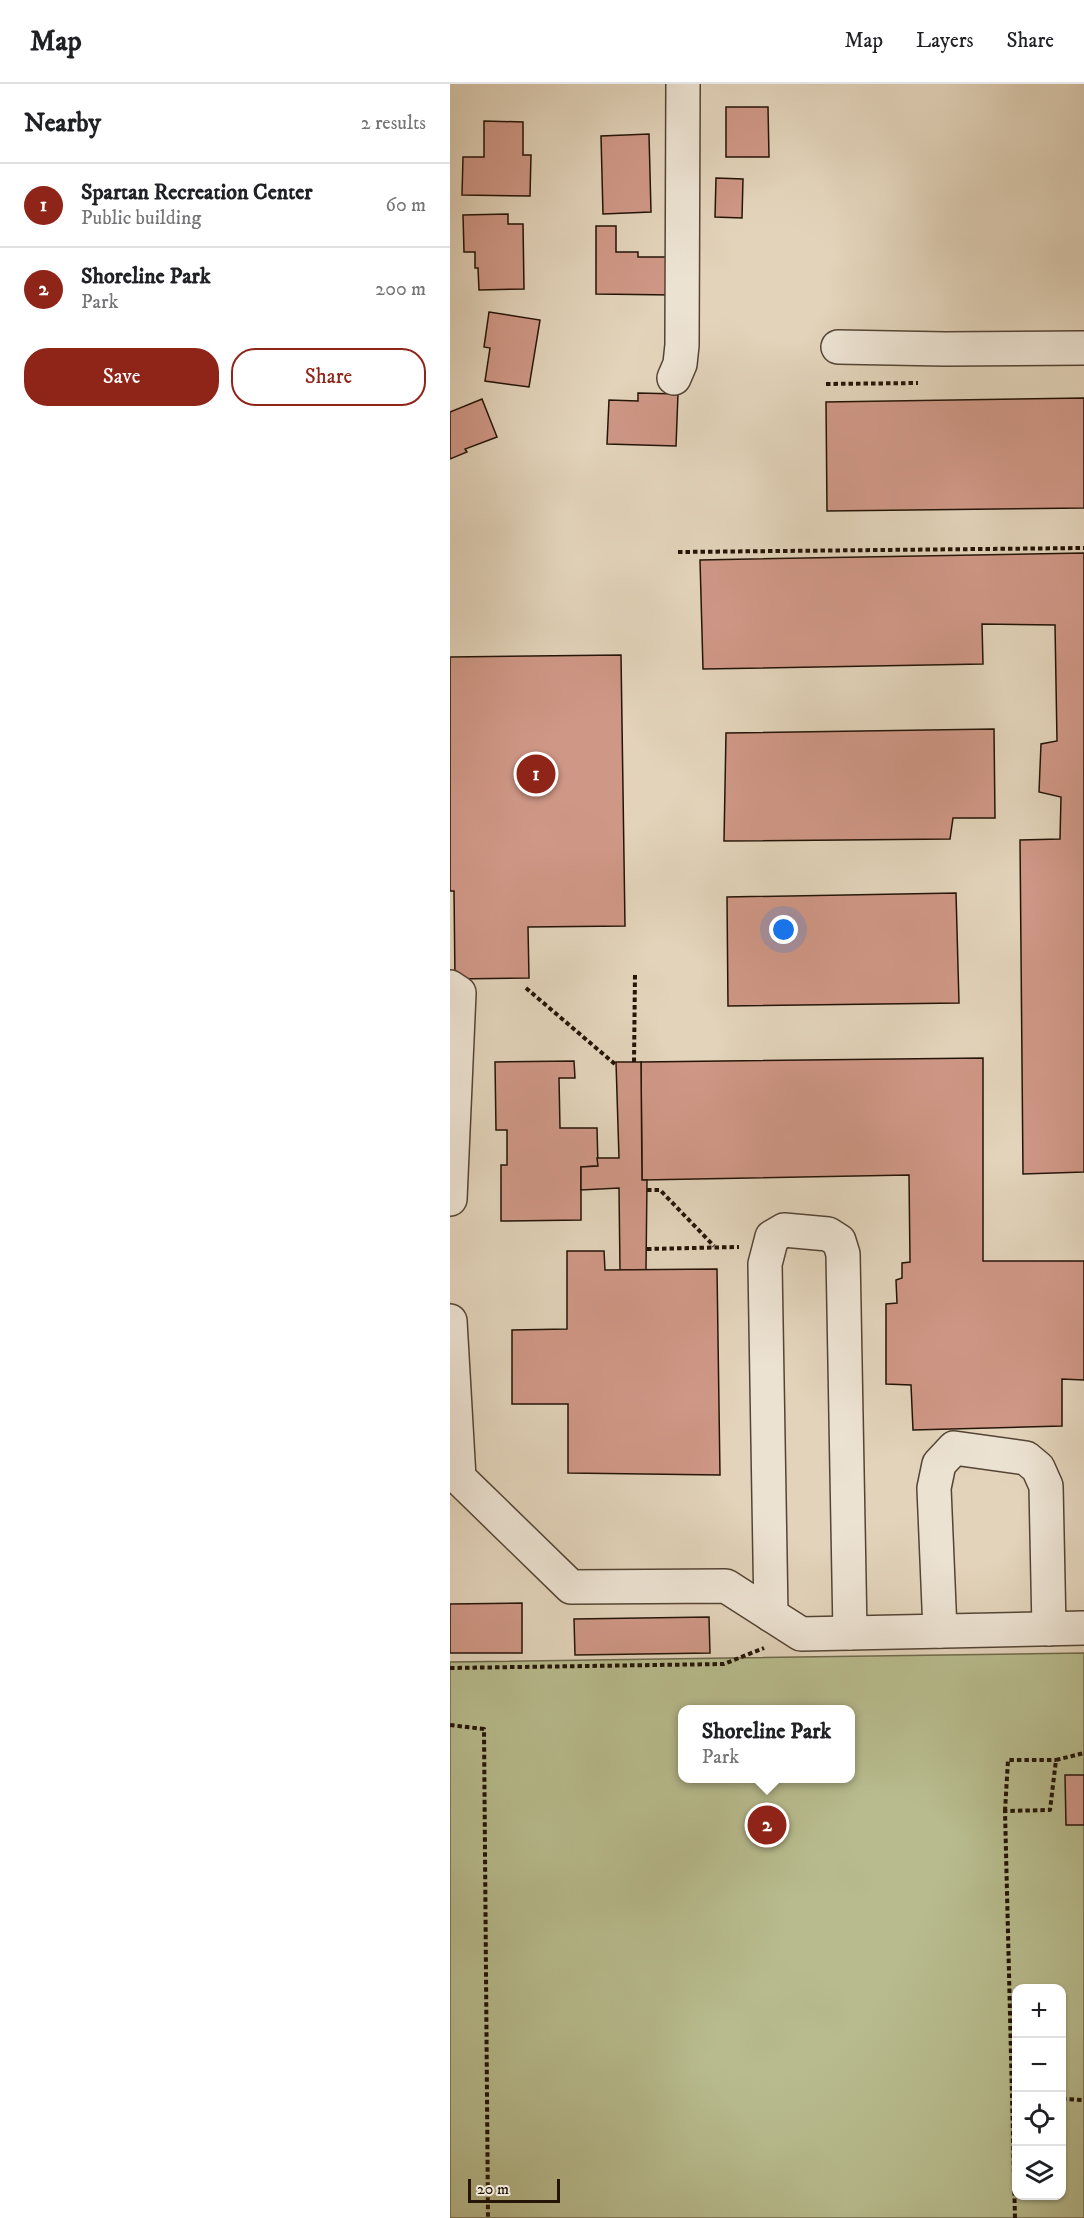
<!DOCTYPE html>
<html lang="en">
<head>
<meta charset="utf-8">
<style>
  body { margin:0; font-family:"IM FELL DW Pica",serif; background:#f2f2f2; color:#202124 }
  .controls { position:absolute; right:18px; bottom:18px; display:grid; overflow:hidden; border-radius:12px; box-shadow:0 2px 4px #0004 }
  .controls button { width:54px; height:54px; display:grid; place-items:center; padding:0; border:0; border-bottom:2px solid #e0e0e0; background:#fff; color:#202124; font:30px sans-serif }
  .scale { position:absolute; left:18px; bottom:15px; width:92px; box-sizing:border-box; padding-left:6px; border:3px solid #241507; border-top:0; font-size:16px; line-height:21px; white-space:nowrap; color:#241507; -webkit-text-stroke:4px #ece2d2; paint-order:stroke }
  .you { position:absolute; left:334px; top:846px; width:21px; height:21px; margin:-15px; border:4px solid #fff; border-radius:50%; background:#1a73e8; box-shadow:0 0 0 9px #1a73e833 }
  .badge { display:grid; place-items:center; width:39px; height:39px; border-radius:50%; background:#8f2418; color:#fff; font-size:20px; font-weight:700 }
  .pin { position:absolute; translate:-50% -50%; border:3px solid #fff; box-shadow:0 2px 6px #0006 }
  .popup { position:absolute; left:228px; top:1621px; width:177px; height:78px; box-sizing:border-box; display:grid; place-content:center; border-radius:12px; background:#fff; filter:drop-shadow(0 2px 4px #0005); font-size:20px; white-space:nowrap; color:#757577 }
  .popup b { font-size:22px; color:#202124 }
  .popup::after { content:''; position:absolute; left:50%; top:100%; margin-left:-12px; border:12px solid transparent; border-top-color:#fff }
  .list { margin:0; padding:0; list-style:none }
  h2 { display:flex; justify-content:space-between; align-items:center; height:78px; margin:0; padding:0 24px; font-size:26px }
  h2 small { font-size:20px; font-weight:400; color:#757577 }
  .list li { display:grid; grid-template-columns:39px 1fr auto; gap:18px; align-items:center; box-sizing:border-box; height:84px; padding:0 24px; border-top:2px solid #e0e0e0 }
  .list b { display:block; font-size:22px; white-space:nowrap }
  .list p { margin:0; font-size:20px; white-space:nowrap; color:#757577 }
  .list em { font-size:20px; font-style:normal; color:#757577 }
  .actions { display:flex; gap:12px; padding:18px 24px }
  .actions a { flex:1; padding:14px 0; border:2px solid #8f2418; border-radius:24px; text-align:center; font-size:21px; color:#8f2418 }
  .actions .main { background:#8f2418; color:#fff }
  .icon { flex:none; width:33px; height:33px; fill:none; stroke:currentColor; stroke-width:2; stroke-linecap:round; stroke-linejoin:round }
  .map { position:relative; flex:none; width:634px; height:2134px; overflow:hidden }
  header { display:flex; align-items:center; gap:36px; box-sizing:border-box; height:84px; padding:0 30px; background:#fff; border-bottom:2px solid #e0e0e0 }
  header strong { font-size:28px }
  nav { display:flex; gap:33px; margin-inline-start:auto; font-size:21px }
  main { display:flex }
  aside { flex:1; background:#fff }
  .map>svg:first-child { display:block }
</style>
</head>
<body>
<header>
<strong>Map</strong>
<nav><a>Map</a><a>Layers</a><a>Share</a></nav>
</header>
<main>
<aside>
<h2>Nearby<small>2 results</small></h2>
<ul class="list">
<li><span class="badge">1</span><div><b>Spartan Recreation Center</b><p>Public building</p></div><em>60 m</em></li>
<li><span class="badge">2</span><div><b>Shoreline Park</b><p>Park</p></div><em>200 m</em></li>
</ul>
<div class="actions"><a class="main">Save</a><a>Share</a></div>
</aside>
<div class="map">
<svg width="634" height="2134" viewBox="0 0 634 2134">
  <rect width="100%" height="100%" fill="#e2d3ba"/>
  <filter id="stains"><feTurbulence type="fractalNoise" baseFrequency=".00333" numOctaves="4"/><feColorMatrix values="0 0 0 0 .2 0 0 0 0 .09 0 0 0 0 .02 0 0 0 .5 -.17"/></filter>
  <radialGradient id="worn" r=".72"><stop offset=".6" stop-color="#630" stop-opacity="0"/><stop offset="1" stop-color="#630" stop-opacity=".3"/></radialGradient>
  <path fill="#b7bb8d" stroke="#6e684a" stroke-width="1.5" fill-rule="evenodd" d="M 634,1569 L 634,2134 L 0,2134 L 0,1578 ZM 233,1626 L 401,1626 L 401,1694 L 233,1694 ZM 566,1904 L 612,1904 L 612,2112 L 566,2112 Z"/>
  <g fill="#cf9786" stroke="#241507" stroke-width="1.5">
    <polygon points="276,23 318,23 319,73 276,73"/>
    <polygon points="34,37 73,38 73,71 81,71 80,112 12,111 13,73 34,73"/>
    <polygon points="199,50 201,128 153,130 151,52"/>
    <polygon points="266,94 293,95 292,134 265,133"/>
    <polygon points="58,130 58,140 73,140 74,205 29,206 28,184 25,184 25,168 14,168 13,131"/>
    <polygon points="146,142 166,142 166,168 188,168 188,173 224,173 223,211 146,210"/>
    <polygon points="39,228 90,236 79,303 35,297 40,264 34,263"/>
    <polygon points="188,309 228,310 226,362 157,360 159,316 188,317"/>
    <polygon points="634,314 634,424 377,427 376,318"/>
    <polygon points="32,315 47,353 15,365 17,368 0,375 0,328"/>
    <polygon points="634,469 634,1088 573,1090 570,756 610,755 611,713 589,708 591,660 607,657 605,541 532,540 533,580 253,585 250,476"/>
    <polygon points="171,571 175,842 78,843 79,894 5,895 4,807 0,807 0,573"/>
    <polygon points="544,645 545,734 503,734 500,755 274,757 276,649"/>
    <polygon points="506,809 509,919 278,922 277,813"/>
    <polygon points="533,974 533,1177 634,1177 634,1296 612,1295 612,1342 463,1346 461,1301 436,1300 436,1220 447,1219 446,1196 452,1194 452,1179 460,1178 459,1091 192,1096 191,978"/>
    <polygon points="124,977 125,994 109,994 110,1044 147,1044 148,1082 131,1083 131,1136 51,1137 51,1081 57,1081 57,1046 46,1046 45,978"/>
    <polygon points="166,978 191,978 192,1096 197,1096 196,1186 170,1186 169,1104 131,1106 131,1083 148,1082 147,1074 169,1074"/>
    <polygon points="117,1167 154,1167 155,1186 267,1185 270,1391 118,1389 118,1320 62,1320 62,1246 117,1245"/>
    <polygon points="72,1519 72,1569 0,1569 0,1520"/>
    <polygon points="259,1533 260,1569 125,1571 124,1535"/>
    <polygon points="615,1691 634,1691 634,1741 616,1741"/>
  </g>
  <g fill="none" stroke-linecap="round" stroke-linejoin="round">
    <g stroke="#544434" stroke-width="36">
      <g id="minor">
        <polyline points="388,263 495,265 634,264"/>
        <polyline points="224,294 230,280 232,261 233,0"/>
        <polyline points="0,903 9,909 0,1115"/>
        <polyline points="0,1237 9,1394 121,1503 276,1502 351,1550 634,1544"/>
        <polyline points="321,1531 315,1180 322,1153 334,1146 378,1150 389,1157 393,1170 400,1549"/>
        <polyline points="490,1547 484,1404 489,1380 504,1364 576,1374 588,1384 596,1402 599,1545"/>
      </g>
    </g>
    <g stroke="#241507" stroke-width="4" stroke-dasharray="4.5 3" stroke-linecap="butt">
      <polyline points="376,300 468,299"/>
      <polyline points="228,468 634,464"/>
      <polyline points="76,904 166,981"/>
      <polyline points="184,978 185,890"/>
      <polyline points="197,1106 210,1106 264,1162"/>
      <polyline points="197,1165 289,1163"/>
      <polyline points="0,1584 274,1580 314,1564"/>
      <polyline points="0,1641 34,1645 38,2134"/>
      <polyline points="555,1727 558,1676 606,1676"/>
      <polyline points="612,2015 634,2016"/>
      <polyline points="565,2134 555,1727 600,1726 606,1676 634,1669"/>
    </g>
    <use href="#minor" stroke="#ece2d2" stroke-width="33"/>
  </g>
  <rect width="100%" height="100%" filter="url(#stains)"/>
  <rect width="100%" height="100%" fill="url(#worn)"/>
</svg>
<div class="controls">
<button>+</button>
<button>−</button>
<button><svg class="icon" aria-label="locate" viewBox="0 0 24 24"><circle cx="12" cy="12" r="6"/><path d="M12 2v4M12 18v4M2 12h4M18 12h4"/></svg></button>
<button><svg class="icon" aria-label="layers" viewBox="0 0 24 24"><path d="M12 4l9 5-9 5-9-5zM3 14l9 5 9-5"/></svg></button>
</div>
<div class="scale">20 m</div>
<div class="you"></div>
<div class="pin badge" style="left:86px;top:690px">1</div>
<div class="pin badge" style="left:317px;top:1741px">2</div>
<div class="popup"><b>Shoreline Park</b>Park</div>
</div>
</main>
</body>
</html>
